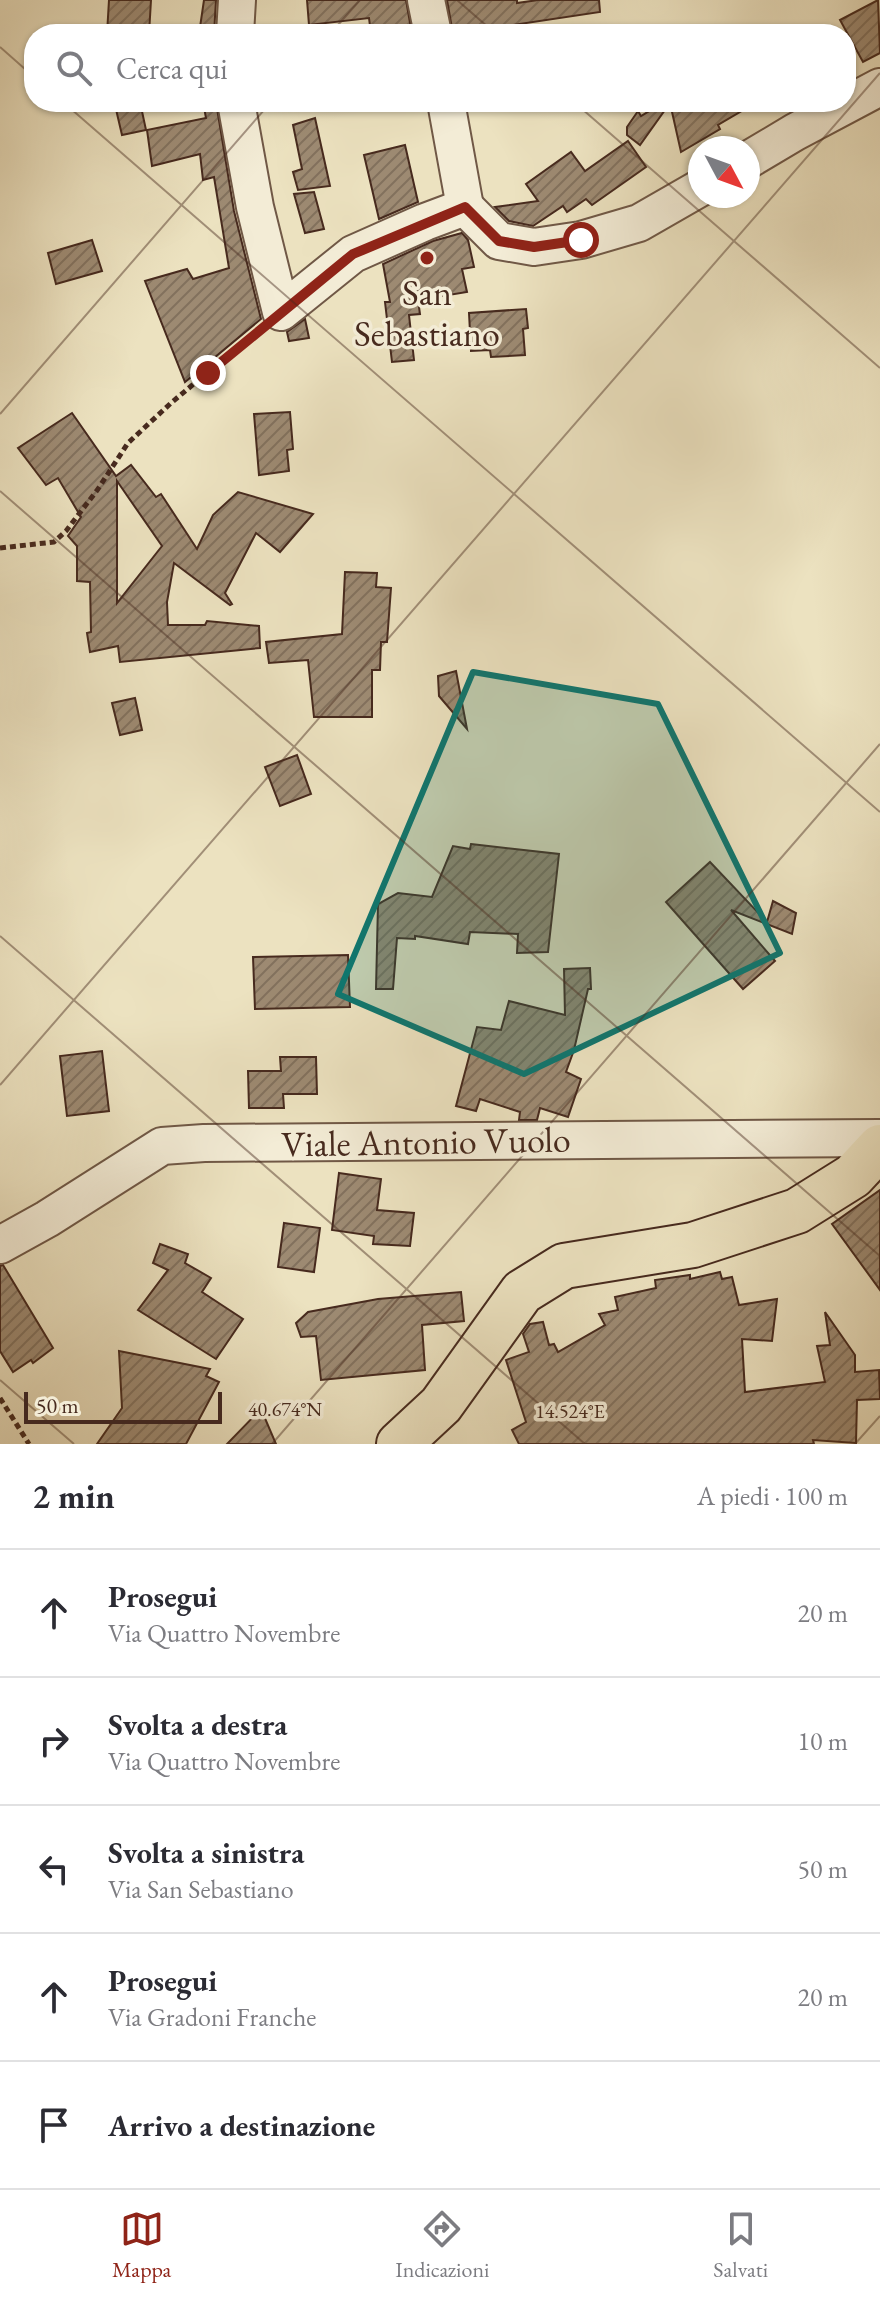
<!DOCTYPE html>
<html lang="it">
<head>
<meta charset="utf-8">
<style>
  body { margin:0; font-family:"EB Garamond",serif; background:#f2f2f3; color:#2b2b33 }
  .compass { position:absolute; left:688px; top:136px; width:72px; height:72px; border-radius:50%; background:#fff; box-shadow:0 2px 6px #0004; rotate:131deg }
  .scale { position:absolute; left:24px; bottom:20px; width:198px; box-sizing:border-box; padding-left:8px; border:4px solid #472a1e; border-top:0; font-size:22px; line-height:28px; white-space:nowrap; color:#472a1e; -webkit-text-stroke:6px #f3ecd6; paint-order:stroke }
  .stop { position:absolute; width:24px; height:24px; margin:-18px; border:6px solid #8f2418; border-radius:50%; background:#fff }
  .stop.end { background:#8f2418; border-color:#fff; box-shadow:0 2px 8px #0008 }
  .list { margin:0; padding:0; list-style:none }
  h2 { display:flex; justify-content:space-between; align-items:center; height:104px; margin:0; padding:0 32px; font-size:34px }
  h2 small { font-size:26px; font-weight:400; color:#7c7c81 }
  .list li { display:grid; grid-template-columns:52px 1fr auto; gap:24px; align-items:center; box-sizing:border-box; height:128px; padding:0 32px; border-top:2px solid #e1e1e2 }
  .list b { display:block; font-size:30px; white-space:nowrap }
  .list p { margin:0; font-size:26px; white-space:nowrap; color:#7c7c81 }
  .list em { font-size:26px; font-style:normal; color:#7c7c81 }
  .icon { flex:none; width:44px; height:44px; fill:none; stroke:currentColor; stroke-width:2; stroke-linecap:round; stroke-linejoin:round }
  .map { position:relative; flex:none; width:880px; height:1444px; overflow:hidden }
  .search { position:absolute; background:#fff; box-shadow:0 2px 6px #0004; left:24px; right:24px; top:24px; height:88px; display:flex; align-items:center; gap:20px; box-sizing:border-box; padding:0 28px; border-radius:32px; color:#7c7c81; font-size:30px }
  .sheet { height:744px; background:#fff }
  nav { display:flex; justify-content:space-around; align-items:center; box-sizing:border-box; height:112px; border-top:2px solid #e1e1e2; background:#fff; font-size:22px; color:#7c7c81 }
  nav a { display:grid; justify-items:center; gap:4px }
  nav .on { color:#8f2418 }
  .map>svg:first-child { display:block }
</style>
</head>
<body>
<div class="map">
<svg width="880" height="1444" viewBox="0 0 880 1444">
  <defs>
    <pattern id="building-hatch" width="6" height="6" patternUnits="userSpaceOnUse" patternTransform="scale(2)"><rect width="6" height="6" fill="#9d8a72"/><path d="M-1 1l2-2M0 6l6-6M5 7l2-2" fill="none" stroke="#82715d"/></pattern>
  </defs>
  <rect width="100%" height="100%" fill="#ece2c0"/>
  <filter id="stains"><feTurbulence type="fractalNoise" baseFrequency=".0025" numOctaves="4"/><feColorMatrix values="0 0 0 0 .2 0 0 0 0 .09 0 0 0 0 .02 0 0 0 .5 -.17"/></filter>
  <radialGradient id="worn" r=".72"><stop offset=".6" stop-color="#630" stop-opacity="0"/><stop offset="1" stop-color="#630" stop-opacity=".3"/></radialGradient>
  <g fill="url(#building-hatch)" stroke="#472a1e" stroke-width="2" fill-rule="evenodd">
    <polygon points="109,0 151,0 149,34 107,34"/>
    <polygon points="204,0 216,0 214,34 199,34"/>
    <polygon points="307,0 406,0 412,34 371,34 369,18 309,25"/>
    <polygon points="447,0 517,0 517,3 538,0 599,0 600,12 453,34"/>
    <polygon points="878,0 880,53 863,62 840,20"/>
    <polygon points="127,102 140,102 146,130 122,135 115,105"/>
    <polygon points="203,102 216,102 234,211 261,319 185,382 145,281 187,269 193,279 229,268 214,177 203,180 200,154 152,166 147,130 206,118"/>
    <polygon points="664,102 757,102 718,125 720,129 681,152 670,103 640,145 627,135 627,127 638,111 641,116"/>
    <polygon points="315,118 330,186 298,190 293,172 302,169 293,125"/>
    <polygon points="628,141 646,167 592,205 586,199 567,212 563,206 533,226 509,221 495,207 538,201 526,184 571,152 585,171"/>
    <polygon points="405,145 418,202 379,219 364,155"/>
    <polygon points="314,192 324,229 305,233 294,194"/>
    <polygon points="462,233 468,240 474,267 462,269 467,292 418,300 420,314 409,315 414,360 392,362 385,302 390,302 383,264 433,241"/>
    <polygon points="92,240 102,271 56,284 48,253"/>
    <polygon points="526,309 528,328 523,329 525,355 491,357 490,350 471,351 469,313"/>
    <polygon points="305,319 309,338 289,341 287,332"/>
    <polygon points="290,412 293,449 287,450 289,471 259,475 254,414"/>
    <path d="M 72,413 L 116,476 L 131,465 L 156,497 L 161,494 L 197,549 L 213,515 L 238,492 L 313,514 L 280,552 L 256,533 L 225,593 L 232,604 L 230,605 L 174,563 L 167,602 L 168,625 L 205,625 L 207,621 L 259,626 L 260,648 L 120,662 L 118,646 L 90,652 L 87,633 L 91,632 L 90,582 L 77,581 L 77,546 L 68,536 L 81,517 L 58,478 L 46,485 L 18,448 ZM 117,481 L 162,546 L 117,603 Z"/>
    <polygon points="345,572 377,573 376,587 391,588 387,642 381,642 380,670 372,670 372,717 314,717 308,660 269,663 266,642 342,634"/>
    <polygon points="456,671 467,729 439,696 438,676"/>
    <polygon points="135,698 142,730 120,735 112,703"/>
    <polygon points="297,755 311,794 280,806 265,767"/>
    <polygon points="471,844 559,854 548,952 517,953 518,934 470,932 468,944 415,936 415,939 397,938 393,989 376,989 378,904 398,893 432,897 453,846 470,849"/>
    <polygon points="710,862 767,922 773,901 796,913 792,934 731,910 775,961 743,989 666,902"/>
    <polygon points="348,955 350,1007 255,1009 253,957"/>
    <polygon points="590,968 591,989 588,989 574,1050 566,1072 581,1079 568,1117 540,1108 537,1120 519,1120 520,1112 480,1099 476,1111 456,1106 477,1027 501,1030 509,1001 565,1015 564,969"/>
    <polygon points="102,1051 109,1111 67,1116 60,1056"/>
    <polygon points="280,1057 316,1057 317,1094 283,1094 284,1108 249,1108 248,1071 281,1071"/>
    <polygon points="339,1173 381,1179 377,1210 414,1213 410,1246 373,1244 374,1236 332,1230"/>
    <polygon points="880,1190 880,1290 832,1224"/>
    <polygon points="284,1223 320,1228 314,1272 278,1267"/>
    <polygon points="160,1244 188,1254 185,1263 211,1278 202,1292 243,1319 216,1359 138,1310 168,1270 153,1263"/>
    <polygon points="3,1265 53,1348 33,1363 31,1360 13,1372 0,1351 0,1266"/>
    <polygon points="720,1272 722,1279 732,1277 739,1305 777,1299 772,1341 742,1339 745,1392 825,1382 817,1346 830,1345 825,1312 855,1355 855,1372 879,1370 880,1399 857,1400 856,1443 813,1440 814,1444 519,1444 512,1430 526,1422 506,1360 529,1352 523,1334 530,1324 543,1322 549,1345 554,1344 558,1352 605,1325 599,1314 618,1310 615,1297 656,1288 655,1280 690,1275 690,1279"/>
    <polygon points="461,1292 464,1321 422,1325 425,1370 321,1380 316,1336 301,1337 296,1323 308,1312 378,1299"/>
    <polygon points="119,1351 210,1369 206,1376 219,1382 186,1444 97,1444 122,1408"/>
    <polygon points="261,1409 276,1444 227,1444"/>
  </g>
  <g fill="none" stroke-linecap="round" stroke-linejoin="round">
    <g stroke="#705846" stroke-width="40">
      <g id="minor">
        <polyline points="426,0 433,34"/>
        <polyline points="235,34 237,0"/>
        <polyline points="236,102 255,207 281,312 353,254 425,222 465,207"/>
        <polyline points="446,102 465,207"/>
        <polyline points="748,160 795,132 880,87"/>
        <polyline points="465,207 499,241 534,247 581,240 639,223 700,188"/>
        <polyline points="0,1245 47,1219 162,1146 204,1143 880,1138"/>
      </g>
    </g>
    <g stroke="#472a1e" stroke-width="48">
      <polyline id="major" points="399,1444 441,1405 522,1292 564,1266 693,1245 797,1211 853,1176 880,1147"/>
    </g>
    <g stroke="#472a1e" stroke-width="5" stroke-dasharray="6 4" stroke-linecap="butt">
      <polyline points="0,548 54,542 66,531 98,489 128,443 171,403 258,330"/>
      <polyline points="0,1398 29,1444"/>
    </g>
    <use href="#minor" stroke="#f3ecd6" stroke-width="36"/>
    <use href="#major" stroke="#ece2c0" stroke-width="44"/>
  </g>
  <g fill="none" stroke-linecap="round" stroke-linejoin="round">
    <polyline stroke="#8f2418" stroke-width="10" points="208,373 353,254 465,207 499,241 534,247 581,240"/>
  </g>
  <path fill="#0f766e" fill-opacity="0.2" stroke="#0f766e" stroke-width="6" stroke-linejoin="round" d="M 473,672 L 658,704 L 780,953 L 524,1074 L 338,994 Z"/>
  <path fill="none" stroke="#472a1e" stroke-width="2" stroke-opacity="0.45" d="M 457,0 L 496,34M 330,34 L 360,0M 0,47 L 34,77M 63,102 L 880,812M 574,102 L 880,368M 0,414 L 271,102M 0,491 L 880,1256M 0,936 L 585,1444M 0,1085 L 880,73M 0,1380 L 74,1444M 272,1444 L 880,744M 855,1444 L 880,1416"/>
  <circle fill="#8f2418" stroke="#f3ecd6" stroke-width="3" cx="427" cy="258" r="8"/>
  <g text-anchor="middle" stroke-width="7" stroke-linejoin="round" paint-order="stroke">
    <g font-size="36" fill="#472a1e" stroke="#f3ecd6">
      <text x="427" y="305">San<tspan x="427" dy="41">Sebastiano</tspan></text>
    </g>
    <g font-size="36" fill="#472a1e" stroke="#f3ecd6">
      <text transform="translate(426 1141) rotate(-1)" y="13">Viale Antonio Vuolo</text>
    </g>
  </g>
  <g font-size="20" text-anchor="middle" fill="#472a1e" stroke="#f3ecd6" stroke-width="7" stroke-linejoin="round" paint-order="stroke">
    <text x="285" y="1416">40.674°N</text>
    <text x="570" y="1418">14.524°E</text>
  </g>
  <rect width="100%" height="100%" filter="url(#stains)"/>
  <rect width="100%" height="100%" fill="url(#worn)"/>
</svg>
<svg class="compass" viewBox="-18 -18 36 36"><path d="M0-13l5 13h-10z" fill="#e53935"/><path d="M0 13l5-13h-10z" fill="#7c7c81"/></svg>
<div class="scale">50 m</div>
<div class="stop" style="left:581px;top:240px"></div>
<div class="stop end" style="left:208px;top:373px"></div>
<div class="search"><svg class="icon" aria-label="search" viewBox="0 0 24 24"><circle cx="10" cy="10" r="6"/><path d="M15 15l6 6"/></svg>Cerca qui</div>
</div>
<section class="sheet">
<h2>2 min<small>A piedi · 100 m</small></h2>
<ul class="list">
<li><svg class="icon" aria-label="ahead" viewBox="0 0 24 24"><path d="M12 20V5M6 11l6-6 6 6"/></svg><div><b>Prosegui</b><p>Via Quattro Novembre</p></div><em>20 m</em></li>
<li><svg class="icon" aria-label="right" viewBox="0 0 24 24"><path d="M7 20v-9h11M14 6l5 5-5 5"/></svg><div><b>Svolta a destra</b><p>Via Quattro Novembre</p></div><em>10 m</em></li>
<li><svg class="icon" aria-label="left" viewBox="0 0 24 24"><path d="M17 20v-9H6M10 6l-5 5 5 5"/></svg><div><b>Svolta a sinistra</b><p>Via San Sebastiano</p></div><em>50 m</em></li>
<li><svg class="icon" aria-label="ahead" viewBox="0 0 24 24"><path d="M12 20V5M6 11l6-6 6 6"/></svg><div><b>Prosegui</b><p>Via Gradoni Franche</p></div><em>20 m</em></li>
<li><svg class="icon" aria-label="arrive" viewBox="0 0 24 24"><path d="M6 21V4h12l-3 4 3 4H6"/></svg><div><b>Arrivo a destinazione</b></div></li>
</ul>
</section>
<nav>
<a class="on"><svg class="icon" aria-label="map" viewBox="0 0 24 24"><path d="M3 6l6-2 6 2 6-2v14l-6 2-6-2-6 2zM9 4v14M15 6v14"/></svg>Mappa</a>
<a><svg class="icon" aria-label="directions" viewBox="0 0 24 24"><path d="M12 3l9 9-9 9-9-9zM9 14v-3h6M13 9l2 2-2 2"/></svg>Indicazioni</a>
<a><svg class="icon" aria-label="saved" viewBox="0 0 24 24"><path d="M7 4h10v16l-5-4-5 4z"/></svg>Salvati</a>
</nav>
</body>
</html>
